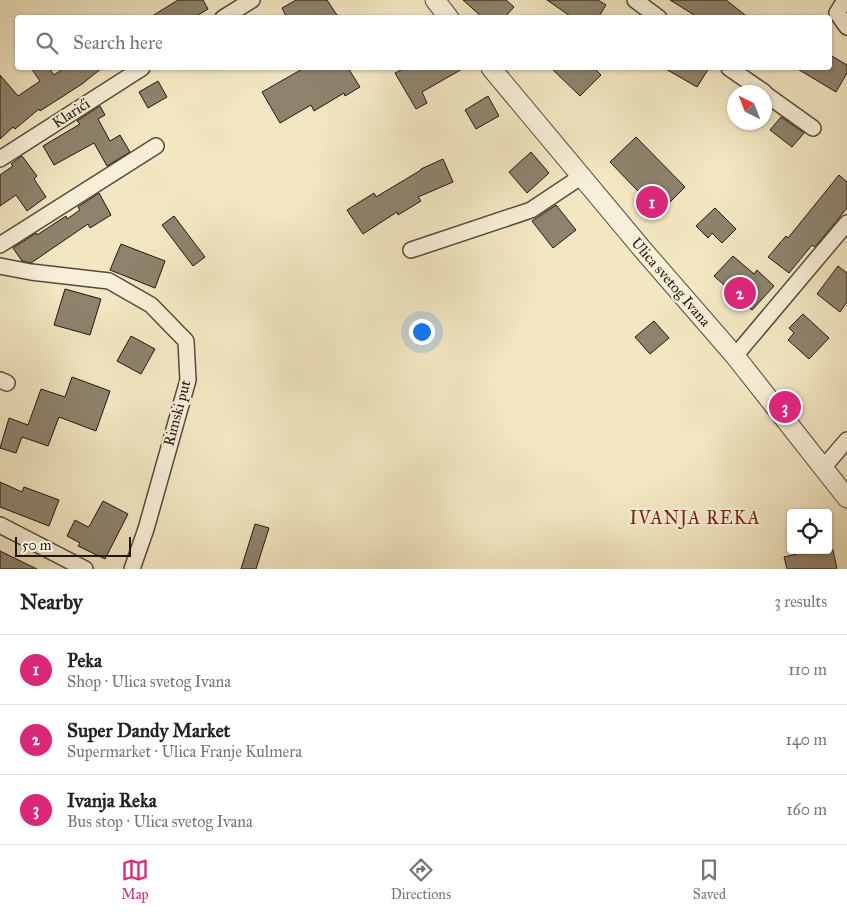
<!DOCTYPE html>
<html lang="en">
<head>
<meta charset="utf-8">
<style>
  body { margin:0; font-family:"IM FELL Great Primer",serif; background:#f6f6f6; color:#222 }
  .controls { position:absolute; right:15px; bottom:15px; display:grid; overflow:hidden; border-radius:5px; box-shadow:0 1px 4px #0004 }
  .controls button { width:45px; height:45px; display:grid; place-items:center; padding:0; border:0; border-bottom:1px solid #e0e0e0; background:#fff; color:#222; font:25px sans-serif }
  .compass { position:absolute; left:727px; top:85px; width:45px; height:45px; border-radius:50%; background:#fff; box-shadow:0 1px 4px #0004; rotate:318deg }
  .scale { position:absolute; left:15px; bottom:12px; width:116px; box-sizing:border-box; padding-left:5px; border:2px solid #211710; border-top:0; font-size:14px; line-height:18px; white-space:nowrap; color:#211710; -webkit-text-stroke:4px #f7efd7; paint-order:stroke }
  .you { position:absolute; left:421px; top:331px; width:18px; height:18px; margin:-12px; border:4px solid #fff; border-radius:50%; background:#1a73e8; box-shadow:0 0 0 8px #1a73e833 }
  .badge { display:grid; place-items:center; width:32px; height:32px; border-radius:50%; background:#db2777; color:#fff; font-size:16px; font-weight:700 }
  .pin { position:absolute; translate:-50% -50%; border:2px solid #fff; box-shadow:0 1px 5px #0006 }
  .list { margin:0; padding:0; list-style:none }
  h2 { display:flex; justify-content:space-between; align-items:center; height:65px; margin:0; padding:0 20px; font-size:21px }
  h2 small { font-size:16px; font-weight:400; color:#767676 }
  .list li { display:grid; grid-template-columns:32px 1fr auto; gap:15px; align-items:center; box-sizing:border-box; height:70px; padding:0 20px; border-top:1px solid #e0e0e0 }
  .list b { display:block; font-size:19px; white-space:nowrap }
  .list p { margin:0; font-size:16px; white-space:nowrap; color:#767676 }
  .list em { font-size:16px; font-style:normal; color:#767676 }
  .icon { flex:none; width:28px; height:28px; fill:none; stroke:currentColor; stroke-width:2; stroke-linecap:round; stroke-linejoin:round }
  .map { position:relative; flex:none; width:847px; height:569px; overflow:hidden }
  .search { position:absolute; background:#fff; box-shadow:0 1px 4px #0004; left:15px; right:15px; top:15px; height:55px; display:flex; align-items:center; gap:12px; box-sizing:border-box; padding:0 18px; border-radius:5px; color:#767676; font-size:19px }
  .sheet { height:275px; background:#fff }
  nav { display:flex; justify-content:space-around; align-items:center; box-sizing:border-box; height:70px; border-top:1px solid #e0e0e0; background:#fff; font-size:14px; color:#767676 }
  nav a { display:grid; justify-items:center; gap:2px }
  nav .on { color:#db2777 }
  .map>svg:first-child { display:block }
</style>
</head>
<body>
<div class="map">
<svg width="847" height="569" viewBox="0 0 847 569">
  <rect width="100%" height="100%" fill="#f2e7c2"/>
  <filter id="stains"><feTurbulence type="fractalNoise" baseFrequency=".004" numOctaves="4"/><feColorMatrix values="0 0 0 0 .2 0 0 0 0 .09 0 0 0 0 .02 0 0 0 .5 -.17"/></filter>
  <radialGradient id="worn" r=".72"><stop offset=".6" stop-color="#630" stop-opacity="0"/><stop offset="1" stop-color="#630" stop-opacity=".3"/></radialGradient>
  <g fill="#8e836d" stroke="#211710">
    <polygon points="178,0 203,0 208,9 193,18 149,18"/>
    <polygon points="296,0 327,0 339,18 287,18 282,8"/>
    <polygon points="463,0 506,0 514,7 504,18 483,18"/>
    <polygon points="547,0 598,0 606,5 598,18 573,18"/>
    <polygon points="670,0 726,0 749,18 699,18"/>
    <polygon points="830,55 847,65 847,73 836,92 796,68 830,68"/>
    <polygon points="31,68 49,68 54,75 64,68 102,68 82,84 40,111 39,109 15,129 13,127 0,139 0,75 18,96 40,81"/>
    <polygon points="304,68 348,68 360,87 345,96 344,93 314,111 311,105 280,123 262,92"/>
    <polygon points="405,68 464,68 422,92 427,103 416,109 395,73"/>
    <polygon points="551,68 594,68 601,75 580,96"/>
    <polygon points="664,68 709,68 697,87"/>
    <polygon points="158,81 167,97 148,108 139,92"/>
    <polygon points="488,96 499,116 476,129 465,110"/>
    <polygon points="100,106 105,115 98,119 110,141 120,135 130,152 107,166 94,143 54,165 43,146 80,124 77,121"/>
    <polygon points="781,117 804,133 792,147 770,130"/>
    <polygon points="636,137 685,187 659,213 610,162"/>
    <polygon points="531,152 549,173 527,193 509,172"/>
    <polygon points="22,156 37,176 34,179 46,197 27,211 16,195 0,206 0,175 13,166 11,164"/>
    <polygon points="443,159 453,182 418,197 421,201 398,215 397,212 363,234 347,210 374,193 376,197 421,170 421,169"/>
    <polygon points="839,175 847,182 847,208 815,247 812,245 789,273 768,257 786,236 788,238"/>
    <polygon points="99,193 111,215 90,228 88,224 31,263 22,261 13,248 36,233 37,235 66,216 67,219 80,210 78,207"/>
    <polygon points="556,205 576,230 553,248 532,221"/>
    <polygon points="715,208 736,229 722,243 712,233 708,238 696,226"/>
    <polygon points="174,216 205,257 193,266 162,225"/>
    <polygon points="121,244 165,261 155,288 110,270"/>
    <polygon points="733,256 754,274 757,270 774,286 752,310 714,276"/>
    <polygon points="838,266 847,273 847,302 840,312 817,294"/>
    <polygon points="65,289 101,299 90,335 54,325"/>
    <polygon points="803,314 829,338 809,359 788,340 794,333 789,328"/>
    <polygon points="654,321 669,338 650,354 635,337"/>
    <polygon points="131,336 155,349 141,374 117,361"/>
    <polygon points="72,377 110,391 96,431 59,417 48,446 22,437 16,453 0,448 9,418 28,425 41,389 65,397"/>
    <polygon points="0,482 22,492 24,487 59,500 49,526 0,507"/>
    <polygon points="103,501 128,514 105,559 78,546 80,543 67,536 75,520 88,527 90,525"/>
    <polygon points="255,524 269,528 256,569 241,569"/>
    <polygon points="797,550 833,550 837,569 787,569 784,557 797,554"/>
    <polygon points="0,551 37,569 0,569"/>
  </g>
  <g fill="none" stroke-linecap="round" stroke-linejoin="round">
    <g stroke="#554b3c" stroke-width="18">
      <g id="minor">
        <polyline points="635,0 659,18"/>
        <polyline points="845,0 837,13 847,27"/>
        <polyline points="223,18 252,0"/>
        <polyline points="729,68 764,92"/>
        <polyline points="764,93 813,128"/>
        <polyline points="0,159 142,68"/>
        <polyline points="0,245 156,146"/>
        <polyline points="411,250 531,210 582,176"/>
        <polyline points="0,266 31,272 109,281 151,305 186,341 188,380 146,529 132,569"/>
        <polyline points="735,356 847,223"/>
        <polyline points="0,380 7,383"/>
        <polyline points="823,468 847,440"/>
        <polyline points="0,525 85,569"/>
      </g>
    </g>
    <g stroke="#554b3c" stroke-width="21">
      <g id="tertiary">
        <polyline points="435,0 449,18"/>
        <polyline points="491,68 643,250 735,356 847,498"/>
      </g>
    </g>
    <use href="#minor" stroke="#f7efd7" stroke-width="15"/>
    <use href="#tertiary" stroke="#f7efd7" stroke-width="19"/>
  </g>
  <g text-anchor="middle" stroke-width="4.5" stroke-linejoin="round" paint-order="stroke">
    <g font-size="15" fill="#211710" stroke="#f7efd7">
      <text transform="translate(71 113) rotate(-33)" y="5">Klarići</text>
      <text transform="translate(671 282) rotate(49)" y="5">Ulica svetog Ivana</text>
      <text transform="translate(177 413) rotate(-75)" y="5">Rimski put</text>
    </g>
    <g font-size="18" letter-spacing="1" fill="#7a1f14" stroke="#f7efd7">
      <text x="695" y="524">IVANJA REKA</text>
    </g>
  </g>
  <rect width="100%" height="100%" filter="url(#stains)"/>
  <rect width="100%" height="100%" fill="url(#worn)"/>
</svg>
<div class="controls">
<button><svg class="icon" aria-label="locate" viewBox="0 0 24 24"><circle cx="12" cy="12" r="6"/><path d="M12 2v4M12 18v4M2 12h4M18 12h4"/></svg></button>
</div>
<svg class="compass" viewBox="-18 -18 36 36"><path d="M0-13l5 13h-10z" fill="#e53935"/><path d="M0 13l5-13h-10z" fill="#767676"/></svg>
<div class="scale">50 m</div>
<div class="you"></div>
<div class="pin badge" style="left:652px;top:202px">1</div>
<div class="pin badge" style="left:740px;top:293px">2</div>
<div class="pin badge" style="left:785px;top:407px">3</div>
<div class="search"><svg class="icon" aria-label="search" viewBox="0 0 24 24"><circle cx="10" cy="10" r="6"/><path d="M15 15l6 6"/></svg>Search here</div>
</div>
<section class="sheet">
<h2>Nearby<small>3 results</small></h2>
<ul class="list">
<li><span class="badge">1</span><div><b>Peka</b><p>Shop · Ulica svetog Ivana</p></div><em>110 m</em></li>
<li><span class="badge">2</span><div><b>Super Dandy Market</b><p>Supermarket · Ulica Franje Kulmera</p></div><em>140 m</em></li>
<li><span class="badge">3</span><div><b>Ivanja Reka</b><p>Bus stop · Ulica svetog Ivana</p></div><em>160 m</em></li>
</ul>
</section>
<nav>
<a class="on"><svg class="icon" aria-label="map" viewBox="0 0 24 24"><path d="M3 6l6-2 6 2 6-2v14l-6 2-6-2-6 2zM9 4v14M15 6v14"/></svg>Map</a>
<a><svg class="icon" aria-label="directions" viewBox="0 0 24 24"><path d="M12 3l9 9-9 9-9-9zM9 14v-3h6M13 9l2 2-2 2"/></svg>Directions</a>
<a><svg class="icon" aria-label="saved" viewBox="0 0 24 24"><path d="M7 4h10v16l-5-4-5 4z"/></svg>Saved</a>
</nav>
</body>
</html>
